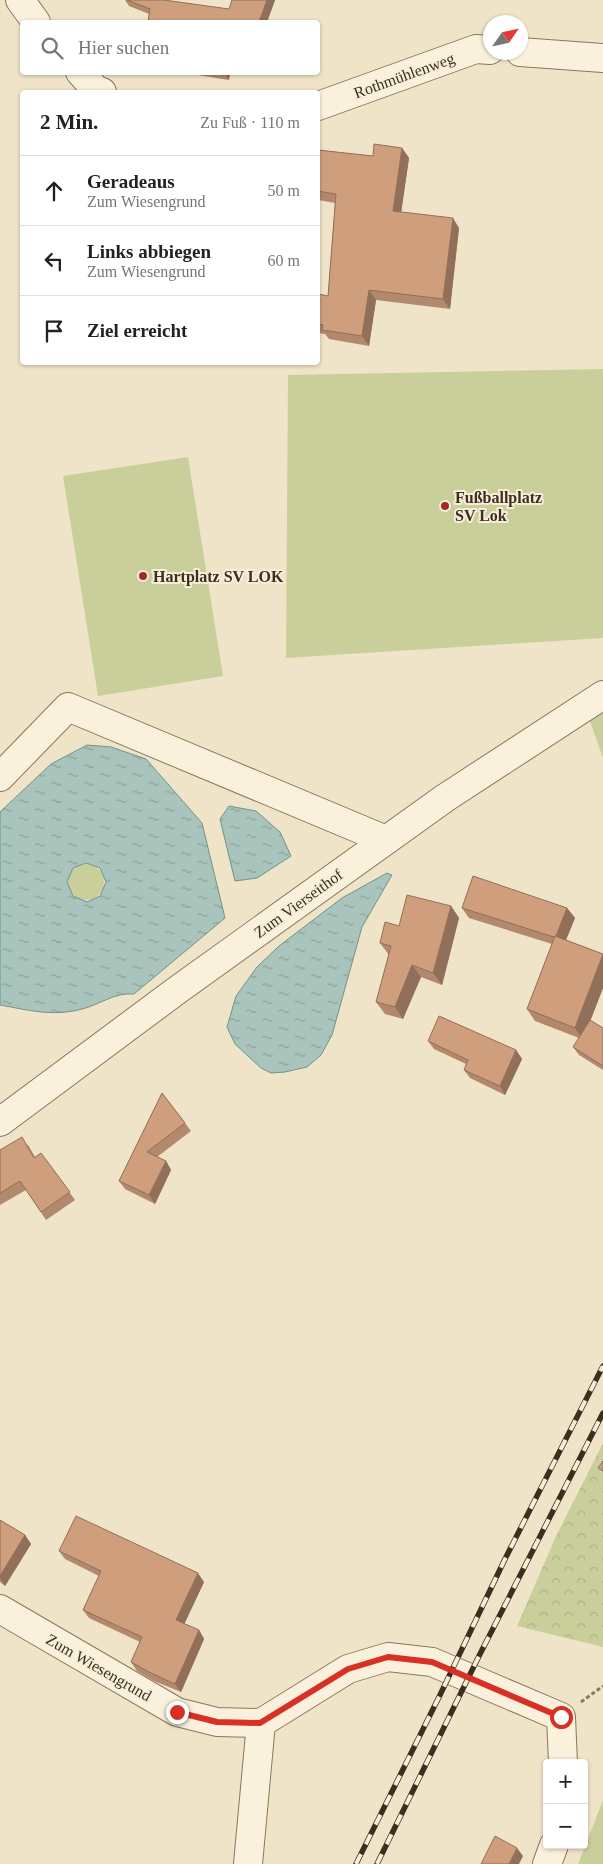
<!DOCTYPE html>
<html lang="de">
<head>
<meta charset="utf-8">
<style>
  body { margin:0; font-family:Georgia,serif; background:#f2f2f2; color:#222 }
  .controls { position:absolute; right:15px; bottom:15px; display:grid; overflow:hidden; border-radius:5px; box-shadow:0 1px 4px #0004 }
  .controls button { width:45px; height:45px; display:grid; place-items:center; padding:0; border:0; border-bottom:1px solid #e0e0e0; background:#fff; color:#222; font:25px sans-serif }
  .compass { position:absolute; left:483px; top:15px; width:45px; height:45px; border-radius:50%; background:#fff; box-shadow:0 1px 4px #0004; rotate:56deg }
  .stop { position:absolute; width:15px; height:15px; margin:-11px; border:4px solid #d93025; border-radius:50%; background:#fff }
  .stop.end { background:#d93025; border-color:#fff; box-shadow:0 1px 5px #0008 }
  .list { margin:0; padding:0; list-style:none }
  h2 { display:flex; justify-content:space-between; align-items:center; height:65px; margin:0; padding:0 20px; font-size:21px }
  h2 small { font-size:16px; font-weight:400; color:#767676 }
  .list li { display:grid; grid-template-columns:32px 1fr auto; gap:15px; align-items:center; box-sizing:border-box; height:70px; padding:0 20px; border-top:1px solid #e0e0e0 }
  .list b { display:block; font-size:19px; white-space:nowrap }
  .list p { margin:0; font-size:16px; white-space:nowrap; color:#767676 }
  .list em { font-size:16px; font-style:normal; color:#767676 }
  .icon { flex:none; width:28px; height:28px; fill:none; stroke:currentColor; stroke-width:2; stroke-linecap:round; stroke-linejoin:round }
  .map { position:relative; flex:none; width:603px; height:1864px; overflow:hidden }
  .search { position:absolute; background:#fff; box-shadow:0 1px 4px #0004; left:20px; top:20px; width:300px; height:55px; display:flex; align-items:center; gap:12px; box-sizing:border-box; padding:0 18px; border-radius:5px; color:#767676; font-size:19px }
  .panel { position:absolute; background:#fff; box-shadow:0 1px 4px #0004; left:20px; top:90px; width:300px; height:275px; border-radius:5px }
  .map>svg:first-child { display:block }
</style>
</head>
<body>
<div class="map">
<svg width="603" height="1864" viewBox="0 0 603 1864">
  <defs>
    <pattern id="forest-crowns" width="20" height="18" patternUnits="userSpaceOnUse" patternTransform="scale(1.25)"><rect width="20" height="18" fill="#c9cf9b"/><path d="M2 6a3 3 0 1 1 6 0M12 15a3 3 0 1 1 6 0" fill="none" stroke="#aeb285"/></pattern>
    <pattern id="water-ripples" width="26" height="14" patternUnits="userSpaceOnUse" patternTransform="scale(1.25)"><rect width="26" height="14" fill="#a9c4bc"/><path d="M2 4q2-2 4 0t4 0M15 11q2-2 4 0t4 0" fill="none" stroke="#8ba098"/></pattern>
  </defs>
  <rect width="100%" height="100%" fill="#f0e4c8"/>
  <g fill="#c9cf9b">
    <polygon points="603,369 603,638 286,658 288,375"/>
    <polygon points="188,457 223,676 98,696 63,476"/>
    <polygon points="603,695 603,758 585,707"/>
    <circle cx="86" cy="882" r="18"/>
    <polygon points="603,1800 603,1864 578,1864"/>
  </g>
  <polygon fill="url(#forest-crowns)" points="603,1443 603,1647 517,1626 557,1534"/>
  <g fill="url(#water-ripples)" stroke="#6f938a" fill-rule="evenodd">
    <path d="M 87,745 L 111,747 L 146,759 L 202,823 L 225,918 L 134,994 C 115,992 99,1005 82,1009 C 53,1017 28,1010 0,1005 L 0,812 L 51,764 ZM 86,863 L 100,868 L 106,882 L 100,896 L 87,902 L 73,896 L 67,882 L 73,868 Z"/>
    <polygon points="229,806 256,811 280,832 291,856 257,878 235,881 220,819"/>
    <polygon points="387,873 392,875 362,927 332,1035 321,1055 307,1067 285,1072 271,1073 261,1068 235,1044 227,1027 236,996 257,967 279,946 342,898"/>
  </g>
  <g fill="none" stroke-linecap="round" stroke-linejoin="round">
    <g stroke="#8d765c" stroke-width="30">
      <g id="minor">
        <polyline points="20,0 36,22"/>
        <polyline points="520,52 603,58"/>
        <polyline points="80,72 96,90 102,92"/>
        <polyline points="318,106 476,49 490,50"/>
        <polyline points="0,777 68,707 386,840"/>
        <polyline points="0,1122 176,991 445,798 603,695"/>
        <polyline points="0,1609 177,1712 217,1722 261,1723 348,1669 388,1657 432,1662 561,1717 563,1763"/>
        <polyline points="248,1864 261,1723"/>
        <polyline points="547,1864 554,1845"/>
      </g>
    </g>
    <polyline stroke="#8d765c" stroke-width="3" stroke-dasharray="4 2.5" stroke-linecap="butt" points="581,1702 603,1686"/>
    <use href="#minor" stroke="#faf1dc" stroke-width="28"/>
    <g stroke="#3d2e20" stroke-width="5.5">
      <g id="rail">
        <polyline points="356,1864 440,1695 505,1559 603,1366"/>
        <polyline points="377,1864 480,1654 603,1413"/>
      </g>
    </g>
    <use href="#rail" stroke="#f7eed8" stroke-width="4" stroke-dasharray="11" stroke-linecap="butt"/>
  </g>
  <g fill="#b2896c">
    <polygon points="125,0 169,0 169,1 229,9 232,0 275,0 267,22 148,22 149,14 129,6"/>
    <polygon points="179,72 230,72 229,80"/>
    <polygon points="402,148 409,158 401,212 459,228 450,309 376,300 369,346 329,339 325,334 318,333 318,294 328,296 335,203 318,200 318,150 373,156"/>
    <polygon points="451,906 459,918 442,985 421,977 403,1019 385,1014 376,1002 389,955 380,943 399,926"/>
    <polygon points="462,908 567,908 575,918 566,940 603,954 603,988 590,1020 603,1028 603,1070 579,1055 573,1047 579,1038 535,1021 527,1009 552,944 469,918"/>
    <polygon points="428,1041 516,1050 522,1059 505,1095 470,1078 464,1070 466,1064 434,1049"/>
    <polygon points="162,1093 191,1131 157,1157 166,1161 171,1170 155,1204 125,1189 119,1181"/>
    <polygon points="28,1145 35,1157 41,1153 75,1200 46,1220 26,1190 0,1205 0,1150"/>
    <polygon points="0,1520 25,1535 31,1544 5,1586 0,1582"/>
    <polygon points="59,1551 204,1582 184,1624 199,1630 204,1639 181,1692 154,1681 137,1671 131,1662 140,1642 89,1618 83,1610 99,1576 65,1559"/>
  </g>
  <g fill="#916f58">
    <polygon points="267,0 275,0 267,22 259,22"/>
    <polygon points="224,72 230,72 229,80"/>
    <polygon points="402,148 409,158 400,221 393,211"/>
    <polygon points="453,218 459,228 450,309 443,299"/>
    <polygon points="369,290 376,300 369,346 362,336"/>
    <polygon points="451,906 459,918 442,985 433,973"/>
    <polygon points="567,908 575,918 563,947 556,937"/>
    <polygon points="603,955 603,988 583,1040 575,1028"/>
    <polygon points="412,965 421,977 403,1019 395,1007"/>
    <polygon points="516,1050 522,1059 505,1095 500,1086"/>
    <polygon points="166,1161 171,1170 155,1204 149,1195"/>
    <polygon points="25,1535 31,1544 5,1586 0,1578 0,1576"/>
    <polygon points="198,1573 204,1582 182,1629 176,1620"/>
    <polygon points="199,1630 204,1639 181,1692 175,1684"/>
    <polygon points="517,1848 523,1856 519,1864 509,1864"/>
  </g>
  <g fill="#cf9f7d" stroke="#916f58">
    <polygon points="127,0 164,0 229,9 232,0 267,0 259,22 148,22 150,9"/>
    <polygon points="374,144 402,148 393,211 453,218 443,299 369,290 362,336 322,330 323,325 318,324 318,294 328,296 336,194 318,191 318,150 373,156"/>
    <polygon points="473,876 567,908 556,936 555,936 554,937 462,908"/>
    <polygon points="407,895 451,906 433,973 412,965 395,1007 376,1002 391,946 380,943 385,922 399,926"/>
    <polygon points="555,936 603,954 575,1028 527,1009"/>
    <polygon points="439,1016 516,1050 500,1086 464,1070 468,1060 428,1041"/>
    <polygon points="590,1020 603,1028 603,1066 573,1047"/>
    <polygon points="162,1093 185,1123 147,1152 166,1161 149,1195 119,1181"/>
    <polygon points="22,1137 34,1158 41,1153 70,1192 41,1212 20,1181 0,1193 0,1150"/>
    <polygon points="603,1461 603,1471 598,1468"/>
    <polygon points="76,1516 198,1573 176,1620 199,1630 175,1684 149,1672 131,1662 142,1637 83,1610 101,1571 59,1551"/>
    <polygon points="0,1520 25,1535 0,1576"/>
    <polygon points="495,1836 517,1848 509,1864 481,1864"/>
  </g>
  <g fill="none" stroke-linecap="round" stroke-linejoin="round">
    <polyline stroke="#d93025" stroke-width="6" points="177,1712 217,1722 260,1723 348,1669 388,1657 432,1662 561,1717"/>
  </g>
  <g fill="#9e2a2b" stroke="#f7eed8" stroke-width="2">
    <circle cx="445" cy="506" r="5"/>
    <circle cx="143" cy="576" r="5"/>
  </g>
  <g text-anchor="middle" stroke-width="4" stroke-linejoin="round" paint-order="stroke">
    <g font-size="16" fill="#3d2e20" stroke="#f7eed8">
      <text transform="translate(404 75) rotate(-20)" y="6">Rothmühlenweg</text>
      <text transform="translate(298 903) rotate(-36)" y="6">Zum Vierseithof</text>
      <text transform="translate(99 1667) rotate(30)" y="6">Zum Wiesengrund</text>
    </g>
    <g font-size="16" font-weight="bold" fill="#3d2e20" stroke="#f7eed8" text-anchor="start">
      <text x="455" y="503">Fußballplatz<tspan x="455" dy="18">SV Lok</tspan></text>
      <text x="153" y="582">Hartplatz SV LOK</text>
    </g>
  </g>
</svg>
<div class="controls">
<button>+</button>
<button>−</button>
</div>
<svg class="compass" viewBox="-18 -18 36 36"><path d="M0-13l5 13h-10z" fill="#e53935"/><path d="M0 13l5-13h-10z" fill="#767676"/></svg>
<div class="stop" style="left:561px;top:1717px"></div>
<div class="stop end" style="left:177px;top:1712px"></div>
<div class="search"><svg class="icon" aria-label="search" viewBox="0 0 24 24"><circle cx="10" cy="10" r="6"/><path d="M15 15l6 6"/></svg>Hier suchen</div>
<section class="panel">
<h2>2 Min.<small>Zu Fuß · 110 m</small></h2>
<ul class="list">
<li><svg class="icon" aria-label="ahead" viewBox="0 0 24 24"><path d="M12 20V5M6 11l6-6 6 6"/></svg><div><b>Geradeaus</b><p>Zum Wiesengrund</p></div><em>50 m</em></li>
<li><svg class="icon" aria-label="left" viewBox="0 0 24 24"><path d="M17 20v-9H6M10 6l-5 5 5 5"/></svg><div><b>Links abbiegen</b><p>Zum Wiesengrund</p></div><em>60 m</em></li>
<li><svg class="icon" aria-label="arrive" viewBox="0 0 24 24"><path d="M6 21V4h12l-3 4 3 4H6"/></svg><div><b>Ziel erreicht</b></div></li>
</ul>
</section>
</div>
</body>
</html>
